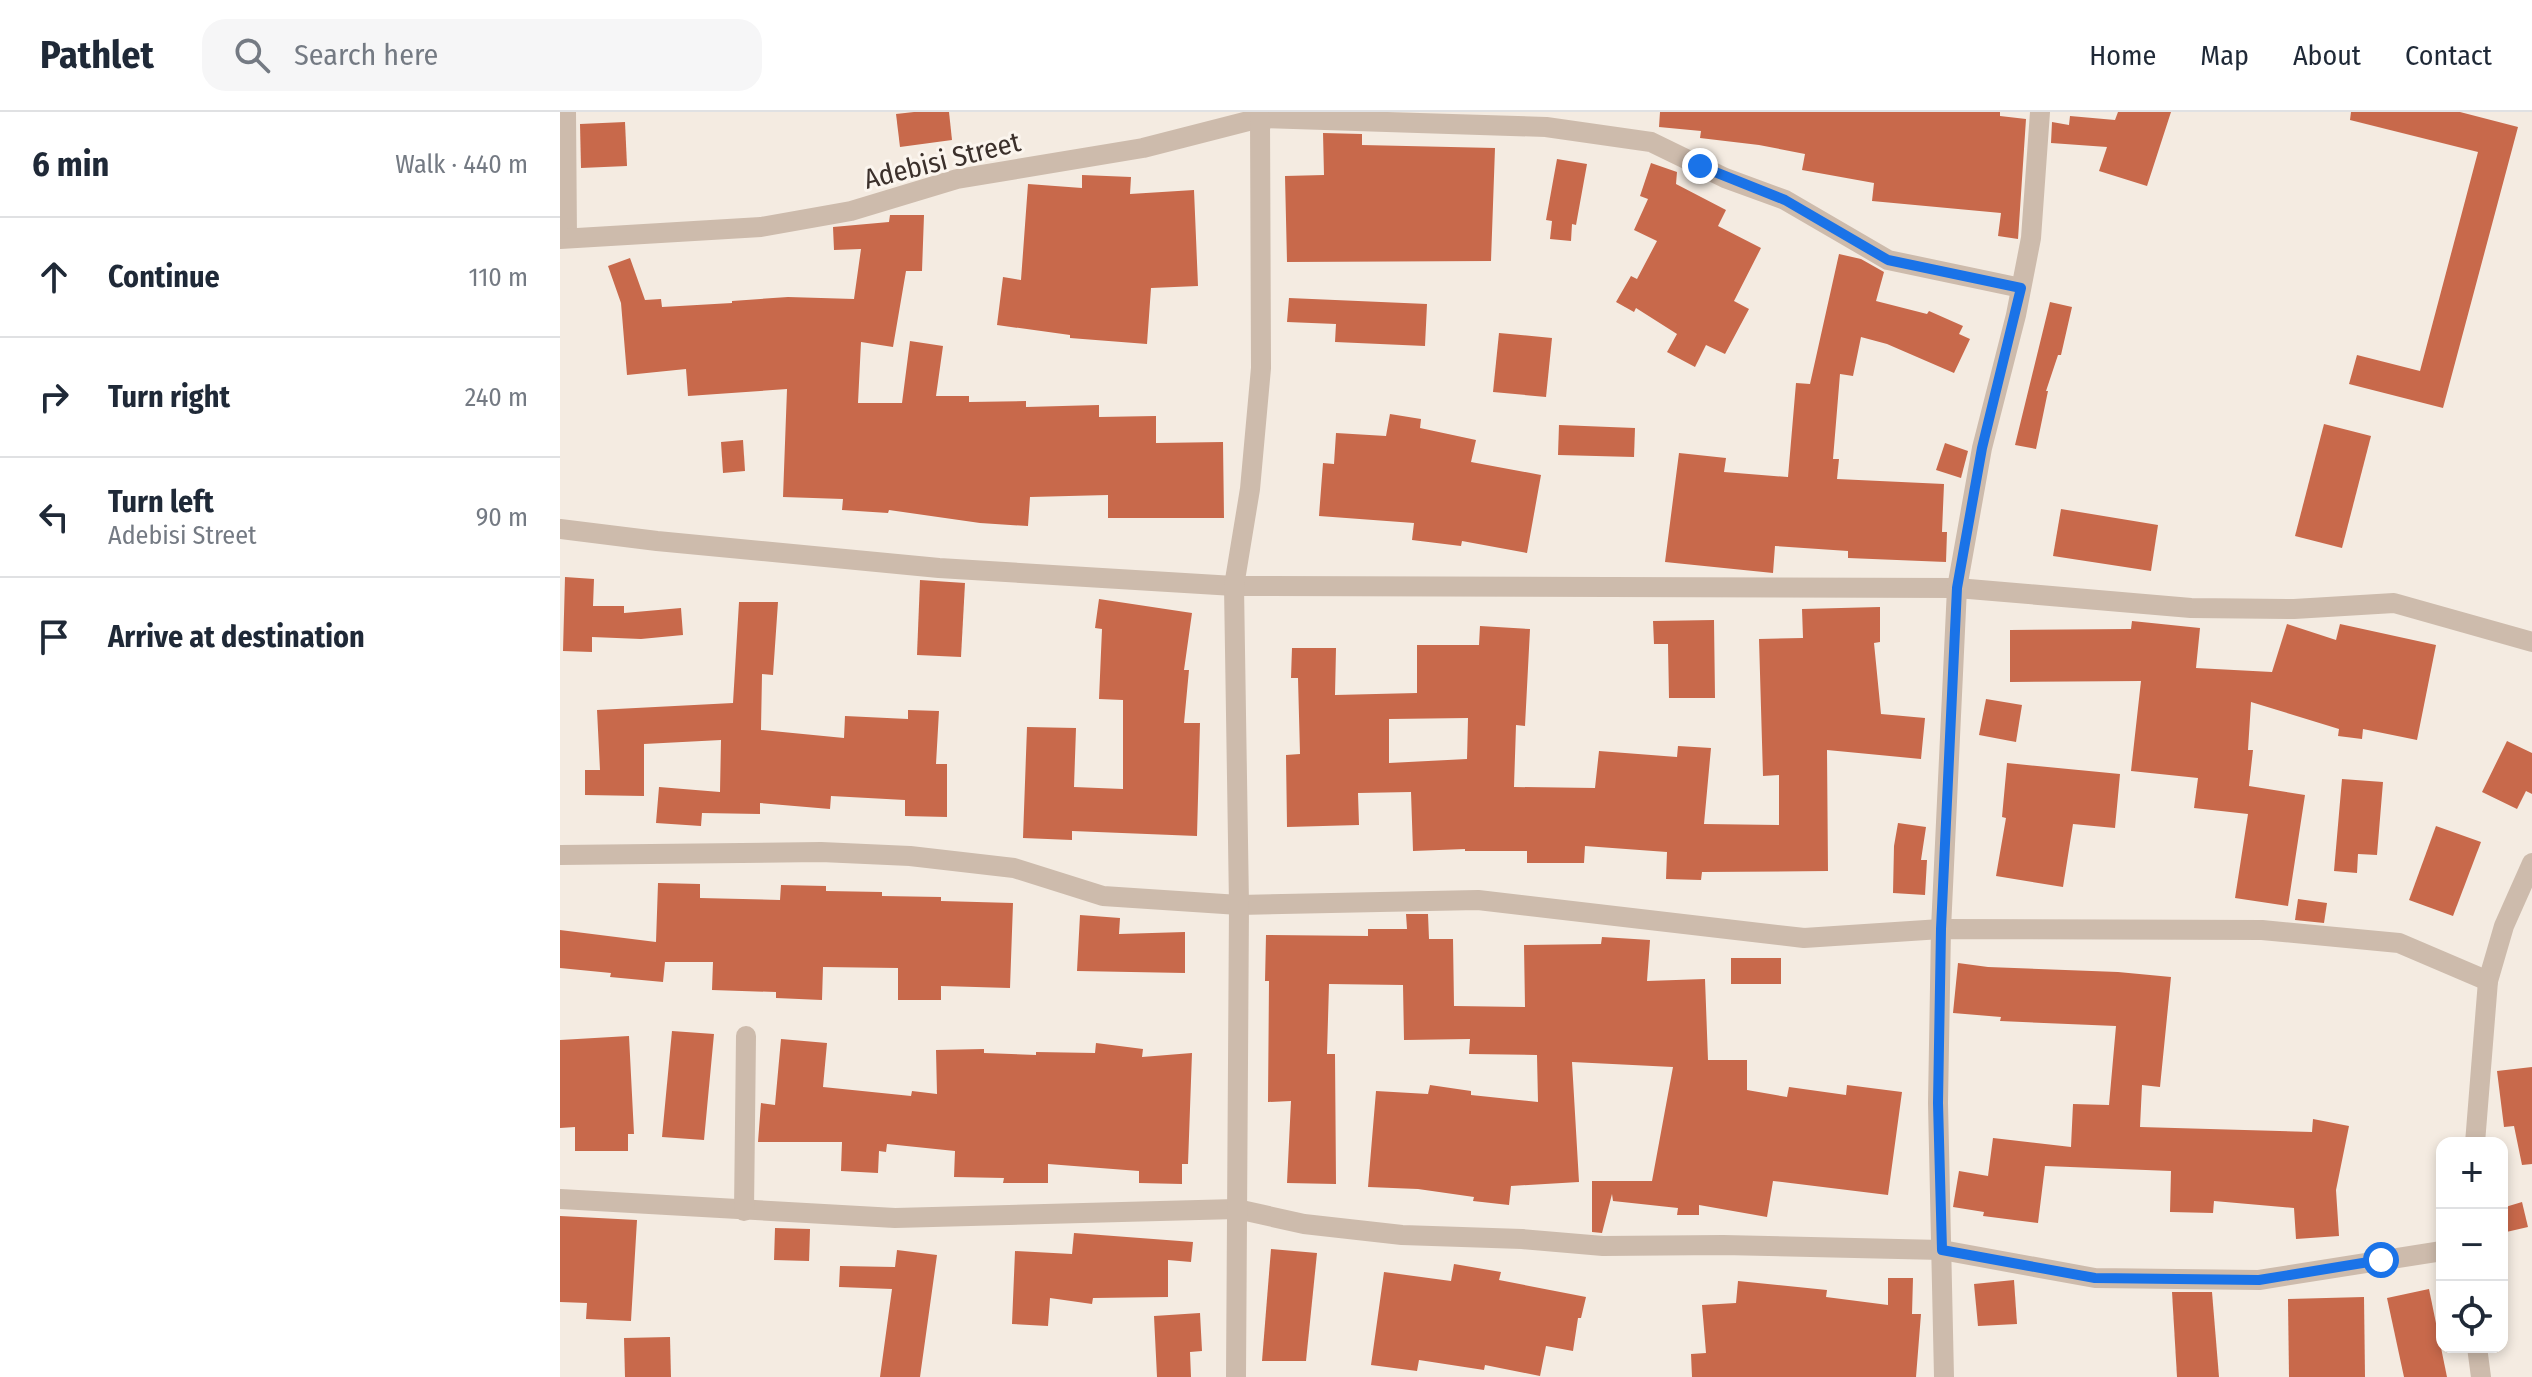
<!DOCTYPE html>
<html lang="en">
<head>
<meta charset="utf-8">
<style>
  body { margin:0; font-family:"Fira Sans Condensed",sans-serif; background:#f6f6f7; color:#1f2937 }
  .controls { position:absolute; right:24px; bottom:24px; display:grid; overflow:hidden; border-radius:16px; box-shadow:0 4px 12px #0003 }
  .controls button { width:72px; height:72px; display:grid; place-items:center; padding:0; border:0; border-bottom:2px solid #e0e1e3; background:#fff; color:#1f2937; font:40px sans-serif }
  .stop { position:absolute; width:24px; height:24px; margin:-18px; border:6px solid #1a73e8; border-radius:50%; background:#fff }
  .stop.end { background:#1a73e8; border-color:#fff; box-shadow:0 2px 8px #0008 }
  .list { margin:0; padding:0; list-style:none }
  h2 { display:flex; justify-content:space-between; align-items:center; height:104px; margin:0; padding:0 32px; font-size:34px }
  h2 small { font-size:26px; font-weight:400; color:#747a83 }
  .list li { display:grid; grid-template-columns:52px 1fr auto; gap:24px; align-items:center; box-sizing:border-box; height:120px; padding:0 32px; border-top:2px solid #e0e1e3 }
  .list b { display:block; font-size:30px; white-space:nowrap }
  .list p { margin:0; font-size:26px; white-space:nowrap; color:#747a83 }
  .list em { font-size:26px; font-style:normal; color:#747a83 }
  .icon { flex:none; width:44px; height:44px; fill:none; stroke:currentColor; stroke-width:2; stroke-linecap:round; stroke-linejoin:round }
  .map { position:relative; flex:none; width:1972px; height:1265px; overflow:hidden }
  header { display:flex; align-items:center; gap:48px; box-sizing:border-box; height:112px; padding:0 40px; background:#fff; border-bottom:2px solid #e0e1e3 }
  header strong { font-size:38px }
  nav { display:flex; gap:44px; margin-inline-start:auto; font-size:28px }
  .search { width:560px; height:72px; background:#f6f6f7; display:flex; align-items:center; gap:20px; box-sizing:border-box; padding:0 28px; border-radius:24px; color:#747a83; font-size:30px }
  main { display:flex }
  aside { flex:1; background:#fff }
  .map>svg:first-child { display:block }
</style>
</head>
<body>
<header>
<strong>Pathlet</strong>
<div class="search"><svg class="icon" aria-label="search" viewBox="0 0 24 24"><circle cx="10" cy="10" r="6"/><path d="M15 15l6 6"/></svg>Search here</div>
<nav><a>Home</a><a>Map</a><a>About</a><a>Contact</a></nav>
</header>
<main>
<aside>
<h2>6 min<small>Walk · 440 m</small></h2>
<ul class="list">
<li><svg class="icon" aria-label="ahead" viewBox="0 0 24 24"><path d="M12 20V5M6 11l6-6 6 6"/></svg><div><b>Continue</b></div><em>110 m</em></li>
<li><svg class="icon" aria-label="right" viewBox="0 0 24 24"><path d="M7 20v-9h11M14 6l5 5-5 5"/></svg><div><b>Turn right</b></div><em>240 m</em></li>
<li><svg class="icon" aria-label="left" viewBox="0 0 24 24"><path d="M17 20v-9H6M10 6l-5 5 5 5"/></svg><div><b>Turn left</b><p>Adebisi Street</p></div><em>90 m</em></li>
<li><svg class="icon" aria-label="arrive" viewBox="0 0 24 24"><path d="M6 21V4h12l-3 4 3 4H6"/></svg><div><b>Arrive at destination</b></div></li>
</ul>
</aside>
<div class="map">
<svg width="1972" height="1265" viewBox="0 0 1972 1265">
  <rect width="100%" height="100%" fill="#f4ebe1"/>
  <g fill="#c8694b" fill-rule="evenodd">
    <polygon points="354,0 389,0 392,28 340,35 336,2"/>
    <polygon points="1100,0 1440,0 1440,4 1466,7 1458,127 1438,124 1441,101 1312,89 1314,71 1242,58 1245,42 1199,33 1140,26 1141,19 1099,15"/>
    <polygon points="1558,0 1611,0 1587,74 1539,59 1547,35 1491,31 1492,10 1509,13 1510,4 1555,8"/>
    <polygon points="1791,0 1900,0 1958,15 1883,296 1789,272 1797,243 1860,259 1918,40 1790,8"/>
    <polygon points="65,10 67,54 21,56 20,12"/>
    <polygon points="763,21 802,22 802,33 935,36 931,149 727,150 725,64 764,63"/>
    <polygon points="997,47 1027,52 1016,113 1012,112 1011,129 990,127 992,109 986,108"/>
    <polygon points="1091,51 1117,60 1116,72 1166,98 1158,114 1201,136 1174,189 1189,197 1165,242 1146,233 1135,255 1107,240 1117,222 1076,196 1074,200 1056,190 1071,164 1077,167 1097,129 1074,118 1088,87 1080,84"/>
    <polygon points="522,63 571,65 570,82 634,78 638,174 591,176 587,232 510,226 510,223 437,213 443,165 461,168 468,72 522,76"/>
    <polygon points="330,103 364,103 362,159 346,159 333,235 301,230 298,291 342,291 350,229 383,234 376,284 409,284 409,290 466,289 466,295 539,293 539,305 596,304 596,331 663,330 664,406 548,406 548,383 470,385 468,414 420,411 329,398 328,401 282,398 283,387 223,385 227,277 128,284 126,257 67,263 61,191 48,154 70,146 85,188 101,187 102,195 172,191 172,189 228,185 294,187 301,137 274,138 273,115 329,110"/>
    <polygon points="1279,142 1301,147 1324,160 1316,189 1367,202 1369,199 1403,214 1399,222 1410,227 1394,261 1327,232 1301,225 1293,264 1280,262 1273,347 1279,347 1277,367 1384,372 1382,420 1387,420 1386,450 1288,446 1288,439 1215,434 1213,461 1105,450 1119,341 1166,346 1164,360 1228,365 1236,271 1250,272"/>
    <polygon points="729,186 867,192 865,234 775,230 776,212 727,210"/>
    <polygon points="1490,190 1512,195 1501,243 1498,243 1486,279 1488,279 1476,337 1455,333"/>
    <polygon points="939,221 992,226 986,285 933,280"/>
    <polygon points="830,302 861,307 860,316 916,328 911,350 981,363 967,441 902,429 901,434 852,428 854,411 759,404 763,351 774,352 776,321 826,324"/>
    <polygon points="1764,312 1811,324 1782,436 1735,424"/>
    <polygon points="999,313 1075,316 1074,345 998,343"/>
    <polygon points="183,328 185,359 163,361 161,330"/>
    <polygon points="1385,331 1408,339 1401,366 1376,358"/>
    <polygon points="1501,397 1598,413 1591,459 1493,444"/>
    <polygon points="5,465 34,467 33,494 64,494 64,501 121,496 123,523 81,527 32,525 32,540 3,539"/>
    <polygon points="360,468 405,471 401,545 357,543"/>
    <polygon points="539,487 632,501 624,558 629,558 624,611 640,611 637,724 512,719 512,728 463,726 467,615 516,616 514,675 563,677 563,588 539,587 542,517 535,516"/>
    <polygon points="179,490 218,490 213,563 202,562 201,618 284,626 285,604 348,607 348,598 379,599 376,652 387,652 387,705 345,704 345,688 271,684 270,697 200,691 200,702 142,701 141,714 96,711 99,675 160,680 161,628 84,632 84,684 25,683 25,658 40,658 37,598 173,591"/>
    <path d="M 1320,495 L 1320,530 L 1314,531 L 1321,602 L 1365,606 L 1361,647 L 1267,638 L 1268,759 L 1142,760 L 1141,768 L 1106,767 L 1107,740 L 1025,734 L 1024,751 L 967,751 L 967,739 L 905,739 L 905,737 L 853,739 L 851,680 L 798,681 L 799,713 L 727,715 L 726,643 L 740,642 L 738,566 L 731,566 L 732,536 L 776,536 L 775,583 L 857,581 L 857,533 L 919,533 L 920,514 L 970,517 L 965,614 L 956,613 L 954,675 L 1035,676 L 1039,639 L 1117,645 L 1118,634 L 1151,636 L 1144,712 L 1219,713 L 1219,663 L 1203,664 L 1199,527 L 1243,526 L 1242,497 ZM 908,606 L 907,647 L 829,651 L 829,607 Z"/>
    <polygon points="1154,508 1155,586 1109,586 1108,532 1094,532 1093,509"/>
    <polygon points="1572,509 1640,516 1636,556 1712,560 1727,512 1776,528 1780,512 1876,533 1857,628 1803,617 1802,627 1778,624 1779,617 1691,590 1688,638 1693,638 1689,674 1745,683 1728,794 1675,786 1688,702 1634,696 1638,666 1571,659 1581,569 1450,570 1450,518 1571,517"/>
    <polygon points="1426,587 1462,593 1456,630 1419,623"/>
    <polygon points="1947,629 1972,641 1972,682 1966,679 1957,697 1922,680"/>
    <polygon points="1447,651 1560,662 1555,716 1513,712 1503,775 1436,764 1446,706 1442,705"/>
    <polygon points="1782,667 1823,670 1817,743 1798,742 1797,761 1774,759"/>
    <polygon points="1338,711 1366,715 1361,748 1367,748 1365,783 1333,781 1334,734"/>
    <polygon points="1876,714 1921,730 1893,804 1849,788"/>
    <polygon points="98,771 140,772 140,786 220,788 221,773 266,774 266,779 322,780 322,784 381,785 381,789 453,791 450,876 381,874 381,888 338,888 338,856 263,855 262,888 216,886 216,880 152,878 153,850 105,850 103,870 50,865 51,861 0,856 0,818 96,830"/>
    <polygon points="1738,787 1767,791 1764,811 1735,808"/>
    <polygon points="846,802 868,802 869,827 893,827 894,894 965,895 964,833 1041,832 1042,825 1090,828 1087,869 1145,867 1148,948 1187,948 1187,978 1227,985 1229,975 1286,983 1287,973 1342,980 1328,1083 1213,1069 1207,1105 1139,1093 1139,1103 1117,1103 1118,1096 1053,1089 1052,1082 1042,1121 1032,1120 1032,1069 1092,1069 1113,955 1012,950 1019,1070 951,1074 949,1093 913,1089 914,1085 858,1077 808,1075 816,979 868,982 870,973 911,979 911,983 978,990 977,943 909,942 910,927 844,928 843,873 769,872 767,942 775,942 776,1072 727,1071 731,989 708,990 709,869 705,869 706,823 808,824 808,817 847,817"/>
    <polygon points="520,803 560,806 559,822 625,820 625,861 517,859"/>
    <rect x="1171" y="846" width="50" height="26"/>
    <polygon points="1398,851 1428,855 1558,860 1611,865 1600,975 1582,973 1580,1015 1752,1020 1753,1007 1789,1014 1776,1078 1779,1124 1736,1127 1734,1096 1654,1089 1653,1101 1610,1100 1611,1059 1485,1054 1478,1111 1423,1104 1424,1100 1393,1095 1399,1059 1428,1064 1433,1026 1511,1035 1513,992 1549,993 1556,914 1440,909 1441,905 1393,901"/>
    <polygon points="112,919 154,922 144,1028 102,1025"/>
    <polygon points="69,924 74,1022 68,1022 68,1039 15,1039 15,1015 0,1016 0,928"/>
    <polygon points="221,927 267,931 263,975 351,984 352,979 377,982 376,938 424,937 424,941 476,943 476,940 535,941 536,931 583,937 582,945 632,941 628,1052 622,1052 622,1072 579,1071 579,1059 488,1052 488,1071 443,1071 444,1066 394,1065 395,1039 327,1032 326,1040 319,1039 318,1061 281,1059 282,1030 198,1030 201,991 215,993"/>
    <polygon points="1972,955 1972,1052 1962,1053 1954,1014 1944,1015 1937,959"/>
    <polygon points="1962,1090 1968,1115 1942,1121 1942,1096"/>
    <polygon points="0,1104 77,1108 71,1209 26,1207 27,1191 0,1190"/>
    <polygon points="215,1116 250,1117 249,1149 214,1148"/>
    <polygon points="514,1121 633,1130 631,1150 608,1148 608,1185 533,1186 532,1192 490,1186 488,1214 452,1212 455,1139 512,1142"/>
    <polygon points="711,1137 757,1141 746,1249 702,1249"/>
    <polygon points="337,1138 377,1143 360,1265 320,1265 332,1177 279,1175 280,1154 335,1155"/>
    <polygon points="894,1152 941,1160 939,1168 1026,1185 1021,1206 1018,1206 1013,1239 986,1234 980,1264 925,1253 924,1258 859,1248 857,1259 811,1253 824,1160 891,1169"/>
    <polygon points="1328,1166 1353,1166 1352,1202 1361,1202 1356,1265 1132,1265 1131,1242 1146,1241 1142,1193 1176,1191 1178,1169 1267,1178 1266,1185 1328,1193"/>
    <polygon points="1454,1168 1457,1212 1418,1214 1414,1172"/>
    <polygon points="1869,1177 1887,1265 1844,1265 1827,1186"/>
    <polygon points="1612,1180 1652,1180 1659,1265 1617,1265"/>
    <polygon points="1804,1185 1805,1265 1729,1265 1728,1187"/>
    <polygon points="640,1201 642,1239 630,1240 631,1265 597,1265 594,1204"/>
    <polygon points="110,1225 111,1265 65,1265 64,1226"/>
  </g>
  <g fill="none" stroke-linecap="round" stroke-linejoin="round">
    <g stroke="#cdbbac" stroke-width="20">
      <polyline points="6,0 7,126"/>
      <polyline points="0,127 201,115 291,99 397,67 583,36 700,6 986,15 1091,30 1165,66 1225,88 1328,148 1461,176"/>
      <polyline points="0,417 97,429 379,456 674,474 1397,476 1631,496 1734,497 1834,491 1972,530"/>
      <polyline points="0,743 261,740 350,744 454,756 543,784 679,793 918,788 1244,826 1381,817 1702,818 1839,831 1928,869"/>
      <polyline points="1915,1031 1928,869 1944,814 1972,751"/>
      <polyline points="0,1087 335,1106 677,1097 744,1112 842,1123 962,1127 1043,1134 1163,1133 1382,1138 1535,1166 1699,1168 1882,1139"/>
      <polyline points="184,1099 186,924"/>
      <polyline points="1917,1235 1921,1265"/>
      <polyline points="676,1265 679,793 674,474 690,377 701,256 700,6"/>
      <polyline points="1384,1265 1378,991 1381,817 1397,476 1422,336 1456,203 1471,126 1480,0"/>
    </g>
  </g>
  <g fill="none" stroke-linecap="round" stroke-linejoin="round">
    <polyline stroke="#1a73e8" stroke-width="10" points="1140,54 1225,88 1328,148 1461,176 1422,336 1397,476 1381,817 1378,991 1382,1138 1535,1166 1699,1168 1821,1148"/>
  </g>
  <g text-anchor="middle" stroke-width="6" stroke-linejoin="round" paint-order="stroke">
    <g font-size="28" fill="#3b302b" stroke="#fbf5ee">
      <text transform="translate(382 48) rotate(-14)" y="10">Adebisi Street</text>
    </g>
  </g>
</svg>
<div class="controls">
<button>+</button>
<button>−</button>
<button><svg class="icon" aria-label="locate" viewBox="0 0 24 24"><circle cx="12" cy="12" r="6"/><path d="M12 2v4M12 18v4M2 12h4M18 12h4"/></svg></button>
</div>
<div class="stop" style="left:1821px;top:1148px"></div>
<div class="stop end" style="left:1140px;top:54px"></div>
</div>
</main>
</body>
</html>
